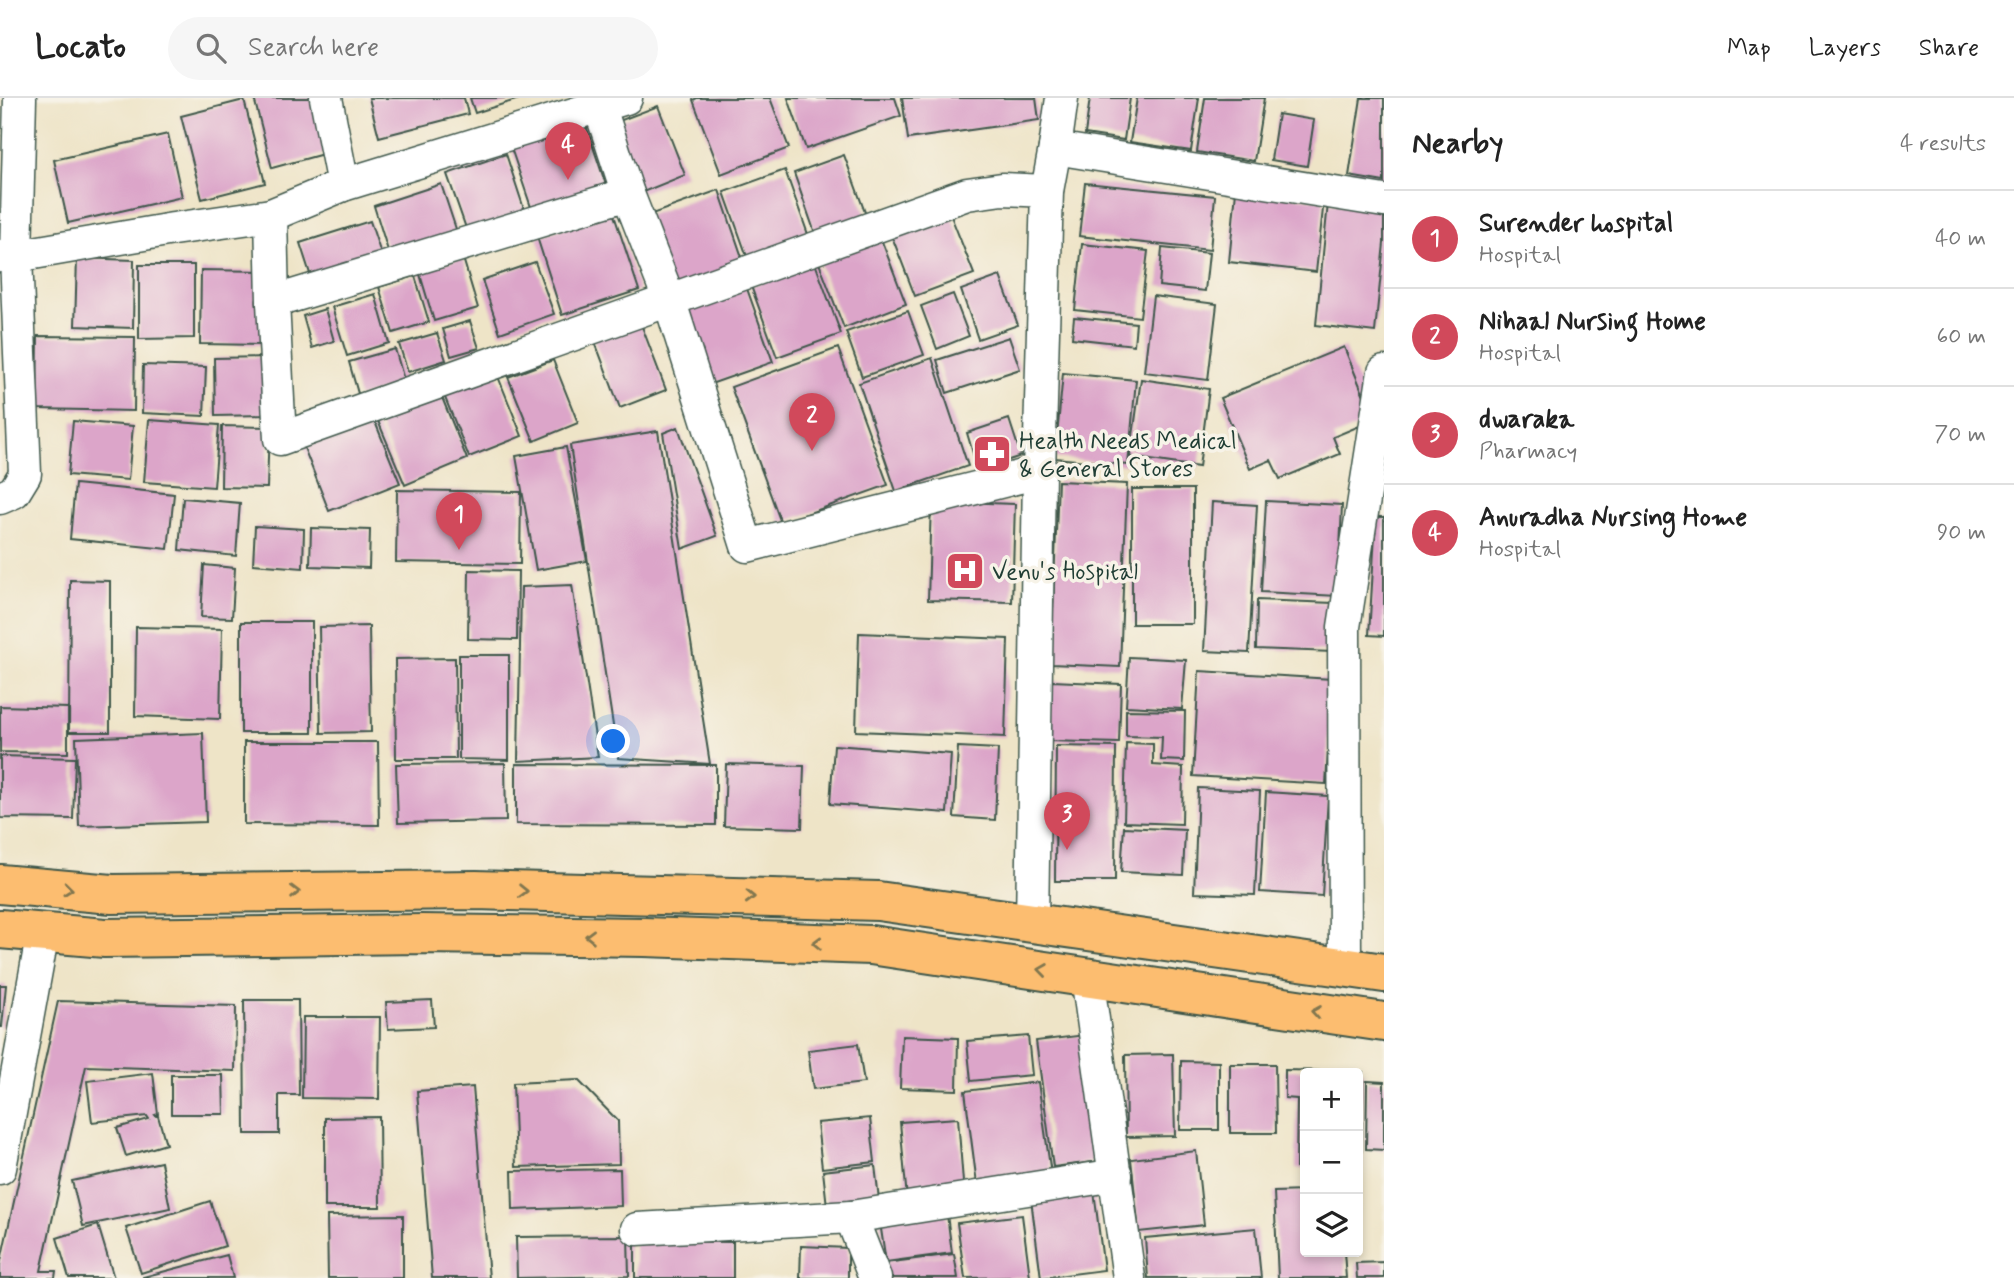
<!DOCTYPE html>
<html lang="en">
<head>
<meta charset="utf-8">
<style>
  body { margin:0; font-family:Mynerve,sans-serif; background:#f6f6f6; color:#222 }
  .controls { position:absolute; right:21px; bottom:21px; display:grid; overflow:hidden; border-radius:7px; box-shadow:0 4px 10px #0003 }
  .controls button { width:63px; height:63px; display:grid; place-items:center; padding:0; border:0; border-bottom:2px solid #e0e0e0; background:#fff; color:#222; font:35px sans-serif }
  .you { position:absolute; left:614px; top:644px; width:24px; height:24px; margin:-18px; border:5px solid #fff; border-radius:50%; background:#1a73e8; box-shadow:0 0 0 10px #1a73e833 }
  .badge { display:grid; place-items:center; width:46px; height:46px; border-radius:50%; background:#d1495b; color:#fff; font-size:23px; font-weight:700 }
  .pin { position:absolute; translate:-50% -58px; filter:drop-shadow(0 2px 4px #0008) }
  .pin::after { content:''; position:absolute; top:37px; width:24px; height:21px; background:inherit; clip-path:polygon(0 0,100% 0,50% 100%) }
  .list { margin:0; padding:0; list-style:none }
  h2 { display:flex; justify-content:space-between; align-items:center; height:91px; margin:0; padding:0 28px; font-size:30px }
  h2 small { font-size:23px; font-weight:400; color:#767676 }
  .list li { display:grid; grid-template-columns:46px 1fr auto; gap:21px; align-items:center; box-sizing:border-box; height:98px; padding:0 28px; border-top:2px solid #e0e0e0 }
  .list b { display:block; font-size:26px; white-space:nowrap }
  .list p { margin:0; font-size:23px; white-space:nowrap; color:#767676 }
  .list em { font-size:23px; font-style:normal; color:#767676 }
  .icon { flex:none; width:38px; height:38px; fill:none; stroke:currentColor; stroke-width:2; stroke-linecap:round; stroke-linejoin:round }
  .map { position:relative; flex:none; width:1384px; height:1180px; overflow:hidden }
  header { display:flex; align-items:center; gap:42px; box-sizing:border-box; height:98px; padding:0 35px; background:#fff; border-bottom:2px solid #e0e0e0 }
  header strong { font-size:33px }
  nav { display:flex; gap:38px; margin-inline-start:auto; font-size:24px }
  .search { width:490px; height:63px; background:#f6f6f6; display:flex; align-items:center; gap:18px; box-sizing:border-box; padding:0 24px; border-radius:38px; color:#767676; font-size:26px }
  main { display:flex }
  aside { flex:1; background:#fff }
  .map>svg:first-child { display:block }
</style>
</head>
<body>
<header>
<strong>Locato</strong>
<div class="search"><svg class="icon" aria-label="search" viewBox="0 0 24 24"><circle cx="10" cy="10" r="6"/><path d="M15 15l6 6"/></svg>Search here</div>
<nav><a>Map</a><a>Layers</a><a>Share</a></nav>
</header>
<main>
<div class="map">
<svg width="1384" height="1180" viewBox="0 0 1384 1180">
  <rect width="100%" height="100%" fill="#f7f3e8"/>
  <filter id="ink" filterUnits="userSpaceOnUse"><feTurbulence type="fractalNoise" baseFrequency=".0143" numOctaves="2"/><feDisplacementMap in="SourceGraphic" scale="14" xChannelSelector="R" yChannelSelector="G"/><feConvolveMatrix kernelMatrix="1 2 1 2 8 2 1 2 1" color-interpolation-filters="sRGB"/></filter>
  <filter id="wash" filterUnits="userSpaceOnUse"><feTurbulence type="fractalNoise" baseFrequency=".00686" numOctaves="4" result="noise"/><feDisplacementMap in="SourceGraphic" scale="28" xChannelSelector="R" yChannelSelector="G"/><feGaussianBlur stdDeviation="1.57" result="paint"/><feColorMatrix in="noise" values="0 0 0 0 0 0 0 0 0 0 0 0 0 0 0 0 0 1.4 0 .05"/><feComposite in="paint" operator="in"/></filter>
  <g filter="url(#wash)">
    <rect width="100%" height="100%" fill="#eee4c7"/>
    <g id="blocks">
      <g fill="#dca5c9">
        <polygon points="254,0 324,0 334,53 272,70"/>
        <polygon points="369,0 464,0 468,16 379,39"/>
        <polygon points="470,0 518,0 519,1 475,15"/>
        <polygon points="697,0 770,0 789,50 721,76 693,2"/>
        <polygon points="788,0 895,0 901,18 806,51"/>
        <polygon points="902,0 1036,0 1039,22 908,41"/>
        <polygon points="1090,0 1130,0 1124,42 1085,36"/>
        <polygon points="1137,0 1199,0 1191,53 1130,44"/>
        <polygon points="1205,0 1264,0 1254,63 1197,54"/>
        <polygon points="1361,0 1384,0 1384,84 1349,78"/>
        <polygon points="244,2 265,85 202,101 181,18"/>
        <polygon points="658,8 685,77 638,96 611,26"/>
        <polygon points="1278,16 1314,22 1307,68 1271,62"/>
        <polygon points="585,25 607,90 533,115 511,50"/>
        <polygon points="168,36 182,99 68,125 54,62"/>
        <polygon points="506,56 525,114 467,133 447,76"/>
        <polygon points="844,57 867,120 816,138 794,75"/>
        <polygon points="785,72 810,142 749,164 724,94"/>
        <polygon points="1085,85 1215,98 1210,152 1079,138"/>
        <polygon points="441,86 457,134 389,156 374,108"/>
        <polygon points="719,92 745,168 672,193 646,118"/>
        <polygon points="1236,93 1324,102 1316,174 1229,164"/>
        <polygon points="1328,105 1384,111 1384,145 1375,234 1316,227"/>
        <polygon points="949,113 974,176 915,198 891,136"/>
        <polygon points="613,114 639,192 562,217 537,139"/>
        <polygon points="370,123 382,159 312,182 300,145"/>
        <polygon points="881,141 906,206 844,230 819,165"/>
        <polygon points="1082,146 1148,153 1140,219 1075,212"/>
        <polygon points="1162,150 1209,155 1205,193 1159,188"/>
        <polygon points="77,160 134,162 133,230 75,228"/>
        <polygon points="463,160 478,210 434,223 419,173"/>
        <polygon points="535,164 554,216 500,235 482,182"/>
        <polygon points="815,165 841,236 777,259 751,188"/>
        <polygon points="139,167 194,167 194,240 139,241"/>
        <polygon points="201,172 268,173 267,247 200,246"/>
        <polygon points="415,178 429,224 393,235 379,189"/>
        <polygon points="1000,178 1018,227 978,241 961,192"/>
        <polygon points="745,185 773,264 708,287 680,209"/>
        <polygon points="375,196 389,245 347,258 332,209"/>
        <polygon points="953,196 969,238 937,251 921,208"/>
        <polygon points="1153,198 1217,206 1208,282 1144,274"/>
        <polygon points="325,211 334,243 312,250 303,218"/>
        <polygon points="908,213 924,257 862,279 846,234"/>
        <polygon points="638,218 666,292 620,310 592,236"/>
        <polygon points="1074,219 1136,225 1134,247 1072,240"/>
        <polygon points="470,223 479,250 451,258 443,231"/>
        <polygon points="437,235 446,262 408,274 399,246"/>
        <polygon points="38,238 135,239 134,313 37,311"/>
        <polygon points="1009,239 1020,271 947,295 937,262"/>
        <polygon points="1344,249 1374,322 1333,339 1340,356 1280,381 1271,362 1250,371 1220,300"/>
        <polygon points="838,250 888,387 781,425 731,289"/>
        <polygon points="395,251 405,285 359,299 349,264"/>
        <polygon points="266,259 267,317 215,318 214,260"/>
        <polygon points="932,260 968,368 896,393 859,285"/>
        <polygon points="553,262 578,325 534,343 508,279"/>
        <polygon points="143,267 206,269 204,318 142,315"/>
        <polygon points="495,271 522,338 469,359 442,292"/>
        <polygon points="1063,275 1136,282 1128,367 1055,360"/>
        <polygon points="1141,281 1209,291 1199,369 1130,359"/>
        <polygon points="441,297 467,361 405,387 378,323"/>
        <polygon points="371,314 400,385 329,413 301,342"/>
        <polygon points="1009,321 1021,358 978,372 967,335"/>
        <polygon points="149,322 219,327 214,389 144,384"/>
        <polygon points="73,323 133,328 128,382 68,377"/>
        <polygon points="222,328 269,329 267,390 221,389"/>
        <polygon points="678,329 717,438 682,451 663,335"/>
        <polygon points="658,333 710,666 618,660 570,347"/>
        <polygon points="566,349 587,463 536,472 516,358"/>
        <polygon points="1058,383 1127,386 1120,569 1051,566"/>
        <polygon points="75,386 174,396 168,451 70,441"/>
        <rect x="1132" y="391" width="61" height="135"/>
        <polygon points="397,392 521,394 520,466 396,464"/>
        <polygon points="183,400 240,405 236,458 179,452"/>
        <polygon points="931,403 1015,406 1012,504 928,502"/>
        <polygon points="1266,403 1342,407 1338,498 1261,494"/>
        <polygon points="1212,404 1257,407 1249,555 1204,553"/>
        <polygon points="1376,419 1384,419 1384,538 1369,537"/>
        <polygon points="255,428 304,431 303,470 253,466"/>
        <polygon points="311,430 370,432 369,470 310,468"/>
        <polygon points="204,467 235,470 232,520 201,519"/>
        <polygon points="469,472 518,473 517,542 468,541"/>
        <polygon points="70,482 110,483 110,634 69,634"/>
        <polygon points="572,487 598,659 518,663 521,489"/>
        <polygon points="1257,502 1334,505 1333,554 1256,551"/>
        <rect x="241" y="524" width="71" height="111"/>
        <polygon points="369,528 371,634 321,635 319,529"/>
        <polygon points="136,529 222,531 220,621 135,618"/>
        <polygon points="859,535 1008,541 1005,639 856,633"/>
        <polygon points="459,557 509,557 509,662 459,661"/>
        <polygon points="1129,559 1186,562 1182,611 1126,608"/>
        <polygon points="455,560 456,661 396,661 395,561"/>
        <polygon points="1199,573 1332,581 1326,686 1193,678"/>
        <polygon points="1052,583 1121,586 1119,645 1050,643"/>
        <polygon points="0,608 68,610 68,655 0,654"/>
        <polygon points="1126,612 1185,613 1184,663 1161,662 1162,639 1126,638"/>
        <polygon points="203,635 206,724 79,728 76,640"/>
        <polygon points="244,644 378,644 379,727 244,726"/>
        <polygon points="1126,645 1153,646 1153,667 1183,669 1182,726 1124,724"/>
        <polygon points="834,647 951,656 947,715 830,706"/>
        <polygon points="1056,648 1116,649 1115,783 1055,783"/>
        <polygon points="958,649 998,651 995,722 954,719"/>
        <polygon points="0,658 75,660 73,721 0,720"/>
        <polygon points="505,665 506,723 398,725 396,666"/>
        <polygon points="516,666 716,667 716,727 516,726"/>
        <polygon points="726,666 804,668 802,730 724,728"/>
        <polygon points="1198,690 1260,693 1255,797 1194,795"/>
        <polygon points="1266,694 1328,698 1322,798 1260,794"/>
        <polygon points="1124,729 1185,732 1183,777 1121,774"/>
        <polygon points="0,887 6,887 2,929 0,929"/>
        <polygon points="244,902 298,902 299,997 279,997 279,1036 245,1036"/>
        <polygon points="432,902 434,929 388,931 386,904"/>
        <polygon points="58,903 236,908 235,973 86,968 41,1173 56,1173 55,1180 0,1180 0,1167"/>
        <polygon points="303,919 380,919 379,1001 302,1000"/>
        <polygon points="1093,936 1109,1062 1053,1069 1036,943"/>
        <polygon points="902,938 958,940 957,992 900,990"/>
        <polygon points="1028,938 1032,977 971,983 967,943"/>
        <polygon points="858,946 864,985 813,991 808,952"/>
        <polygon points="1173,956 1175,1038 1126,1039 1125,957"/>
        <polygon points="1181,963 1219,964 1219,1032 1180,1032"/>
        <polygon points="1230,966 1275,966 1276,1035 1230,1035"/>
        <polygon points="1285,972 1326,973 1326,975 1305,975 1305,1071 1296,1070 1297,1001 1285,1000"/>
        <polygon points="1358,974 1363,974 1361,1072 1358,1072"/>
        <polygon points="153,975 158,1016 155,1017 156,1018 158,1018 166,1046 126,1058 117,1030 149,1021 147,1018 92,1024 87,983"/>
        <polygon points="171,977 223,977 224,1016 171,1016"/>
        <polygon points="578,982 618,1023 619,1066 516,1069 513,985"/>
        <polygon points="1367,983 1384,984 1384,1052 1366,1051"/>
        <polygon points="1038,984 1051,1076 977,1086 965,993"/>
        <polygon points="473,989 489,1180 432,1180 417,993"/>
        <polygon points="379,1019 380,1109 325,1109 325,1020"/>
        <polygon points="870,1020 875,1064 822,1070 817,1025"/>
        <polygon points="958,1020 964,1097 907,1101 900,1024"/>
        <polygon points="1196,1053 1204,1127 1139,1134 1131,1061"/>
        <polygon points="161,1064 170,1110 83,1128 72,1083"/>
        <polygon points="875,1067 880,1111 828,1117 823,1073"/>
        <polygon points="620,1071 621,1108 513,1112 512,1073"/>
        <polygon points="1094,1093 1104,1172 1041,1180 1031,1101"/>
        <polygon points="1305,1093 1305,1154 1344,1154 1346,1180 1278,1180 1274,1094"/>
        <polygon points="210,1103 225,1148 141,1175 126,1130"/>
        <polygon points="946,1109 952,1155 886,1164 879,1118"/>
        <polygon points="403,1117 403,1180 328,1180 327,1118"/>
        <polygon points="1022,1117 1030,1179 965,1180 957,1125"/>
        <polygon points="98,1127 114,1180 69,1180 57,1140"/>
        <polygon points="1256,1130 1261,1180 1148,1180 1145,1140"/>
        <polygon points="628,1138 629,1178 517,1180 516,1139"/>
        <polygon points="635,1143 733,1144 733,1180 635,1180"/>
        <polygon points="801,1148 848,1150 848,1180 800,1180"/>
        <polygon points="954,1156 958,1180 887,1180 885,1165"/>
        <polygon points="227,1157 233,1180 143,1180 143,1179"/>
        <polygon points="1384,1164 1384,1180 1357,1180 1356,1165"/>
      </g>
    </g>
  </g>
  <g filter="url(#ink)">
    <use href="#blocks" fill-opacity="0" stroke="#3e564a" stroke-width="2"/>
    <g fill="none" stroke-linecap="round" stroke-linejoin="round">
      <g stroke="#3e564a" stroke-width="35">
        <g id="minor">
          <polyline points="326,0 343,87"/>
          <polyline points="1062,0 1055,50 1384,103"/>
          <polyline points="599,7 628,96 669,201 747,448 1039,374"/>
          <polyline points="271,117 273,204 280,341 967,96 1002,91 1047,93 1055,50"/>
          <polyline points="0,158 16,158 173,131 271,117 343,87 626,0"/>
          <polyline points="273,204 628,96"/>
          <polyline points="0,400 14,394 25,376 16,158 20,0"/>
          <polyline points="1032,825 1039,374 1047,93"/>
          <polyline points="1345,869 1344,529 1384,274"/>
          <polyline points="1087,878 1129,1180"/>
          <polyline points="0,1070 43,834"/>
          <polyline points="851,1119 875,1180"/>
          <polyline points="637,1131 851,1119 1116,1077"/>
        </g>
      </g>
      <g stroke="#3e564a" stroke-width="42">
        <g id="trunk">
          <polyline points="0,786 112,796 476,792 878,803 1384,875"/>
          <polyline points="0,831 105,840 422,836 644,839 871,847 1384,924"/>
        </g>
      </g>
      <use href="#minor" stroke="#fff" stroke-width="32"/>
      <use href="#trunk" stroke="#fcbd6f" stroke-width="38"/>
    </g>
    <defs><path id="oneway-chevron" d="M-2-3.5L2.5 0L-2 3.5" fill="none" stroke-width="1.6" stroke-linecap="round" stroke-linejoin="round" transform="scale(1.75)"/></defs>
    <g stroke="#82774f">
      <use href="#oneway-chevron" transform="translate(68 791) rotate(6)"/>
      <use href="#oneway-chevron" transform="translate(523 793) rotate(1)"/>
      <use href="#oneway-chevron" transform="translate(295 794) rotate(-1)"/>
      <use href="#oneway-chevron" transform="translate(750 799) rotate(2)"/>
      <use href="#oneway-chevron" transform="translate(590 838) rotate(-179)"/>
      <use href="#oneway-chevron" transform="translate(817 845) rotate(-178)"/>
      <use href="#oneway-chevron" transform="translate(1043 872) rotate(-172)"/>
      <use href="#oneway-chevron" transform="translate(1316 914) rotate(-171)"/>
    </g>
  </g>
  <defs>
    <g id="pharmacy-square" transform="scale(2.0125)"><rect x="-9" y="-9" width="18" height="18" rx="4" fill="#d1495b" stroke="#f7f3e8"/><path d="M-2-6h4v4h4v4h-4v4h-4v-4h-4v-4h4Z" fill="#fff"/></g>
    <g id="hospital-square" transform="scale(2.0125)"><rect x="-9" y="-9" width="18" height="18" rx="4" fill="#d1495b" stroke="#f7f3e8"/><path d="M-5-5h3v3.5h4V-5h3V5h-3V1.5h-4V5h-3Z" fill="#fff"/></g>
  </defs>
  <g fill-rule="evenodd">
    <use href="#pharmacy-square" x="992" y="356"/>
    <use href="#hospital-square" x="965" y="473"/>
  </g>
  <g text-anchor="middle" stroke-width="7" stroke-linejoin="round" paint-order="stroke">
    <g font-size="24" fill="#1f3d34" stroke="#f7f3e8" text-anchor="start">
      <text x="1019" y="350">Health Needs Medical<tspan x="1019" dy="28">&amp; General Stores</tspan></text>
      <text x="992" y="481">Venu's Hospital</text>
    </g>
  </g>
</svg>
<div class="controls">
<button>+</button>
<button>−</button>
<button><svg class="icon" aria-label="layers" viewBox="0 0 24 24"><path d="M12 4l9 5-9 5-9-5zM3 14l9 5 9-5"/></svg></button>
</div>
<div class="you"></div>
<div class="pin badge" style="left:459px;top:452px">1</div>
<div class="pin badge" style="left:812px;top:353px">2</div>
<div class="pin badge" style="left:1067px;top:752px">3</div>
<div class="pin badge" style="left:568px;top:82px">4</div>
</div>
<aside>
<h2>Nearby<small>4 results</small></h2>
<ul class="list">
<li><span class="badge">1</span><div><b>Surender hospital</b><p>Hospital</p></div><em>40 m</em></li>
<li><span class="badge">2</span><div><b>Nihaal Nursing Home</b><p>Hospital</p></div><em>60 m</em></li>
<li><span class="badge">3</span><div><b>dwaraka</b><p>Pharmacy</p></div><em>70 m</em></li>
<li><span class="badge">4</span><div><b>Anuradha Nursing Home</b><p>Hospital</p></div><em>90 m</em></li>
</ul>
</aside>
</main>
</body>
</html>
